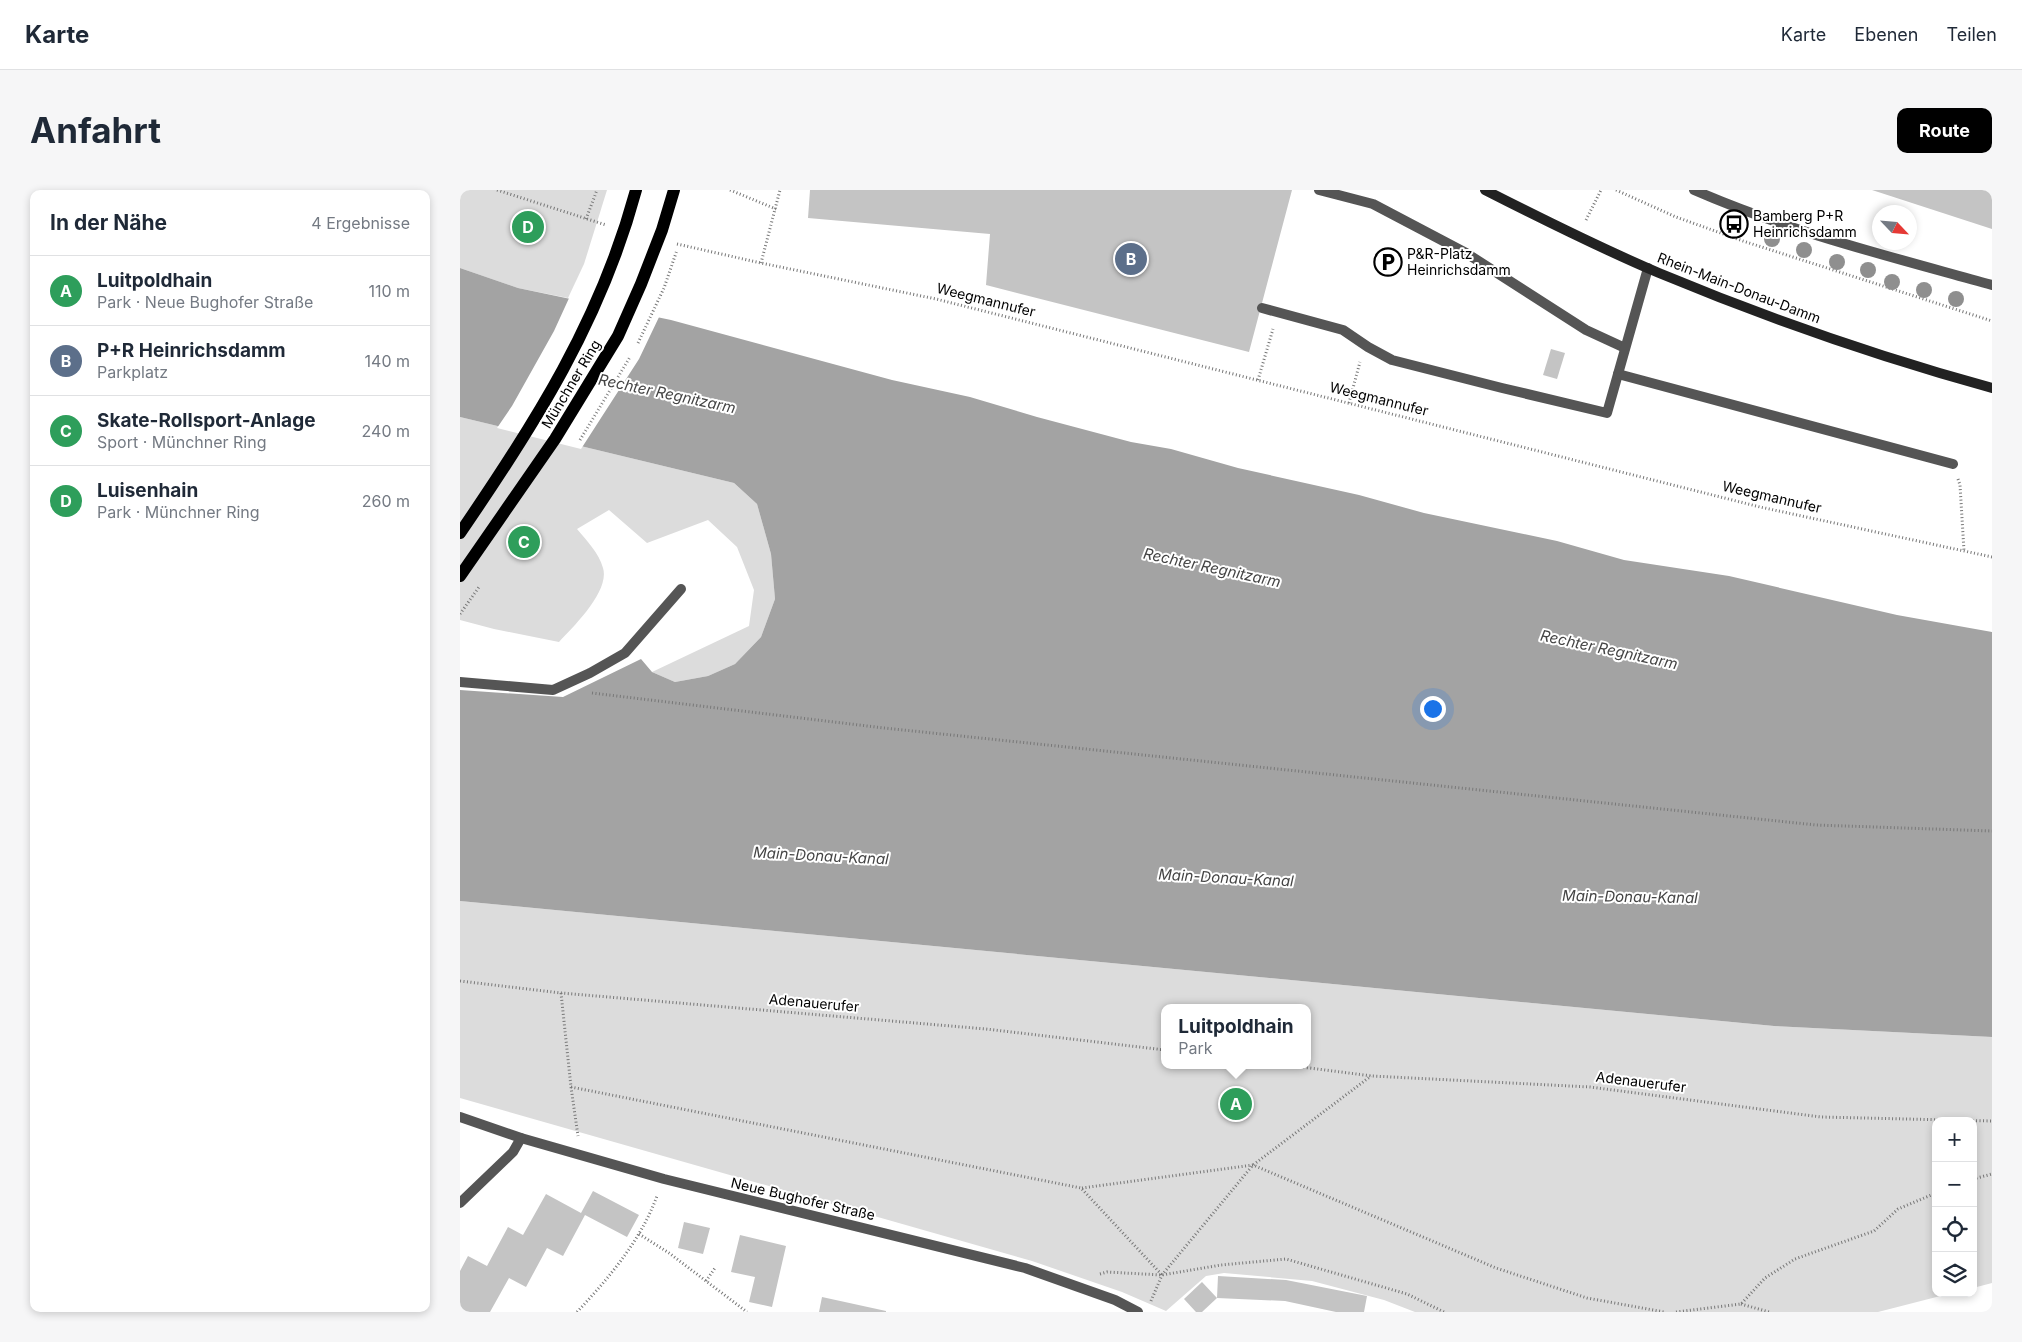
<!DOCTYPE html>
<html lang="de">
<head>
<meta charset="utf-8">
<style>
  body { margin:0; font-family:Inter,sans-serif; background:#f6f6f7; color:#1f2937 }
  .controls { position:absolute; right:15px; bottom:15px; display:grid; overflow:hidden; border-radius:10px; box-shadow:0 2px 8px #0003 }
  .controls button { width:45px; height:45px; display:grid; place-items:center; padding:0; border:0; border-bottom:1px solid #e0e1e3; background:#fff; color:#1f2937; font:25px sans-serif }
  .compass { position:absolute; left:1412px; top:15px; width:45px; height:45px; border-radius:50%; background:#fff; box-shadow:0 2px 8px #0003; rotate:116deg }
  .you { position:absolute; left:972px; top:518px; width:18px; height:18px; margin:-12px; border:4px solid #fff; border-radius:50%; background:#1a73e8; box-shadow:0 0 0 8px #1a73e833 }
  .badge { display:grid; place-items:center; width:32px; height:32px; border-radius:50%; background:#000; color:#fff; font-size:16px; font-weight:700 }
  .pin { position:absolute; translate:-50% -50%; border:2px solid #fff; box-shadow:0 1px 5px #0006 }
  .popup { position:absolute; left:701px; top:814px; width:150px; height:65px; box-sizing:border-box; display:grid; place-content:center; border-radius:10px; background:#fff; filter:drop-shadow(0 1px 4px #0005); font-size:16px; white-space:nowrap; color:#747a83 }
  .popup b { font-size:19px; color:#1f2937 }
  .popup::after { content:''; position:absolute; left:50%; top:100%; margin-left:-10px; border:10px solid transparent; border-top-color:#fff }
  .list { margin:0; padding:0; list-style:none }
  h2 { display:flex; justify-content:space-between; align-items:center; height:65px; margin:0; padding:0 20px; font-size:21px }
  h2 small { font-size:16px; font-weight:400; color:#747a83 }
  .list li { display:grid; grid-template-columns:32px 1fr auto; gap:15px; align-items:center; box-sizing:border-box; height:70px; padding:0 20px; border-top:1px solid #e0e1e3 }
  .list b { display:block; font-size:19px; white-space:nowrap }
  .list p { margin:0; font-size:16px; white-space:nowrap; color:#747a83 }
  .list em { font-size:16px; font-style:normal; color:#747a83 }
  .icon { flex:none; width:28px; height:28px; fill:none; stroke:currentColor; stroke-width:2; stroke-linecap:round; stroke-linejoin:round }
  .map { position:relative; flex:none; width:1532px; height:1122px; overflow:hidden; border-radius:10px }
  header { display:flex; align-items:center; gap:30px; box-sizing:border-box; height:70px; padding:0 25px; background:#fff; border-bottom:1px solid #e0e1e3 }
  header strong { font-size:24px }
  nav { display:flex; gap:28px; margin-inline-start:auto; font-size:18px }
  .intro { display:flex; align-items:center; justify-content:space-between; box-sizing:border-box; height:120px; padding:0 30px }
  h1 { margin:0; font-size:35px }
  .button { padding:12px 22px; border-radius:10px; background:#000; color:#fff; font-size:18px; font-weight:700 }
  main { display:flex; gap:30px; padding:0 30px }
  aside { flex:1; background:#fff; border-radius:10px; box-shadow:0 2px 8px #0003 }
  .map>svg:first-child { display:block }
</style>
</head>
<body>
<header>
<strong>Karte</strong>
<nav><a>Karte</a><a>Ebenen</a><a>Teilen</a></nav>
</header>
<div class="intro"><h1>Anfahrt</h1><a class="button">Route</a></div>
<main>
<aside>
<h2>In der Nähe<small>4 Ergebnisse</small></h2>
<ul class="list">
<li><span class="badge" style="background:#2e9e5b">A</span><div><b>Luitpoldhain</b><p>Park · Neue Bughofer Straße</p></div><em>110 m</em></li>
<li><span class="badge" style="background:#5c6f8a">B</span><div><b>P+R Heinrichsdamm</b><p>Parkplatz</p></div><em>140 m</em></li>
<li><span class="badge" style="background:#2e9e5b">C</span><div><b>Skate-Rollsport-Anlage</b><p>Sport · Münchner Ring</p></div><em>240 m</em></li>
<li><span class="badge" style="background:#2e9e5b">D</span><div><b>Luisenhain</b><p>Park · Münchner Ring</p></div><em>260 m</em></li>
</ul>
</aside>
<div class="map">
<svg width="1532" height="1122" viewBox="0 0 1532 1122">
  <rect width="100%" height="100%" fill="#fff"/>
  <g fill="#dcdcdc" fill-rule="evenodd">
    <polygon points="0,0 147,0 124,74 108,108 58,98 0,78"/>
    <path d="M 0,227 L 274,293 L 297,314 L 311,364 L 315,409 L 301,447 L 275,474 L 248,486 L 215,492 L 192,482 L 289,436 L 294,400 L 277,357 L 248,330 L 187,353 L 149,320 L 117,339 C 127,351 139,363 143,378 C 150,401 114,436 99,452 L 34,439 L 0,430 Z"/>
    <path d="M 0,711 L 1314,836 L 1532,847 L 1532,1093 L 1513,1098 L 1513,931 L 1476,931 L 1476,1103 L 1492,1103 L 1418,1122 L 955,1122 L 924,1110 L 852,1091 L 764,1083 L 746,1086 L 706,1121 L 662,1102 L 572,1071 L 0,908 ZM 705,818 L 847,818 L 847,875 L 705,875 Z"/>
  </g>
  <polygon fill="#a3a3a3" points="0,78 58,98 211,130 432,190 510,207 577,227 671,252 711,259 778,278 899,305 964,323 1097,351 1164,370 1269,386 1437,425 1532,442 1532,847 1314,836 0,711 0,500 103,507 181,469 192,482 215,492 248,486 275,474 301,447 315,409 311,364 297,314 274,293 0,227"/>
  <polygon fill="#fff" points="110,106 200,125 179,169 121,259 37,238 52,216 94,141"/>
  <g fill="#c4c4c4">
    <polygon points="350,0 832,0 789,162 526,95 530,44 348,28"/>
    <polygon points="1412,0 1532,0 1532,39"/>
    <polygon points="1091,159 1105,163 1097,189 1083,185"/>
    <polygon points="133,1001 179,1025 167,1047 125,1025 103,1066 87,1058 66,1097 49,1088 30,1122 0,1122 0,1081 8,1066 27,1076 48,1037 63,1045 86,1004 121,1023"/>
    <polygon points="224,1032 250,1038 243,1064 218,1058"/>
    <polygon points="280,1045 326,1056 312,1117 289,1112 295,1087 271,1082"/>
    <polygon points="758,1086 826,1090 907,1106 904,1122 876,1122 825,1111 757,1108"/>
    <polygon points="742,1092 757,1108 742,1122 736,1122 724,1109"/>
    <polygon points="362,1107 426,1121 426,1122 359,1122"/>
  </g>
  <g fill="none" stroke-linecap="round" stroke-linejoin="round">
    <g stroke="#777" stroke-width="3" stroke-dasharray="1 2.5" stroke-linecap="butt">
      <polyline points="37,0 146,35"/>
      <polyline points="270,0 316,19"/>
      <polyline points="1156,0 1216,27 1283,51 1532,131"/>
      <polyline points="126,29 137,0"/>
      <polyline points="1126,30 1141,0"/>
      <polyline points="217,54 301,73 476,109 1300,317 1532,367"/>
      <polyline points="301,73 320,0"/>
      <polyline points="178,153 204,98 217,60"/>
      <polyline points="798,190 813,139"/>
      <polyline points="889,213 900,172"/>
      <polyline points="120,250 170,167"/>
      <polyline points="1498,289 1500,295 1504,361"/>
      <polyline points="0,424 19,397"/>
      <polyline points="132,503 424,538 1356,635 1532,641"/>
      <polyline points="0,791 101,803 526,839 705,860"/>
      <polyline points="101,803 111,897 118,946"/>
      <polyline points="826,875 912,886 1130,897 1361,927 1532,931"/>
      <polyline points="111,897 621,998 702,1085"/>
      <polyline points="1513,989 1532,984"/>
      <polyline points="622,998 793,975 1036,1078 1127,1108 1204,1122"/>
      <polyline points="179,1044 209,1063 287,1122"/>
      <polyline points="640,1084 647,1082 702,1085 761,1075 826,1069 947,1104 984,1122"/>
      <polyline points="246,1091 255,1078"/>
      <polyline points="691,1111 702,1085 793,975 911,886"/>
      <polyline points="1281,1114 1309,1122"/>
      <path d="M 117,1122 C 149,1088 181,1050 197,1006"/>
      <polyline points="1216,1122 1281,1114 1305,1088 1335,1069 1414,1041 1438,1019 1476,1003"/>
    </g>
    <g stroke="#555" stroke-width="10">
      <polyline points="859,0 913,14 1006,63 1126,140 1165,158"/>
      <polyline points="802,118 883,140 908,157 932,170 1042,198 1147,223 1188,78"/>
      <polyline points="1158,184 1493,274"/>
      <polyline points="0,492 93,500 130,483 165,463 221,399"/>
    </g>
    <g stroke="#555" stroke-width="10">
      <path d="M 1234,0 C 1330,42 1432,67 1532,95"/>
      <polyline points="0,927 61,948 204,989 565,1078 655,1110 678,1122"/>
      <polyline points="0,1013 53,962 61,948"/>
    </g>
    <path stroke="#222" stroke-width="10" d="M 1025,0 C 1082,29 1140,58 1199,83 C 1307,128 1419,167 1532,198"/>
    <g stroke="#000" stroke-width="12">
      <path d="M 0,343 C 75,234 141,130 176,0"/>
      <polyline points="0,386 95,249 158,146 181,94 202,40 214,0"/>
    </g>
  </g>
  <g fill="#8f8f8f">
    <circle cx="1279" cy="37" r="8"/>
    <circle cx="1312" cy="49" r="8"/>
    <circle cx="1344" cy="60" r="8"/>
    <circle cx="1377" cy="72" r="8"/>
    <circle cx="1408" cy="80" r="8"/>
    <circle cx="1432" cy="92" r="8"/>
    <circle cx="1464" cy="100" r="8"/>
    <circle cx="1496" cy="109" r="8"/>
  </g>
  <defs>
    <g id="bus-ring" transform="scale(1.4375)"><circle r="9.5" fill="#fff" stroke="#000" stroke-width="1.5"/><path d="M-5-6H5V4H4V6H2V4H-2V6H-4V4H-5ZM-3.5-4V0h7V-4ZM-3.5 1.2v1.5H-2V1.2ZM2 1.2v1.5H3.5V1.2Z" fill="#000"/></g>
    <g id="parking-ring" transform="scale(1.4375)"><circle r="9.5" fill="#fff" stroke="#000" stroke-width="1.5"/><path d="M-3.5-5.5H1a3.5 3.5 0 0 1 0 7H-1V5.5H-3.5ZM-1-3.4V-.6H.8a1.4 1.4 0 0 0 0-2.8Z" fill="#000"/></g>
  </defs>
  <g fill-rule="evenodd">
    <use href="#bus-ring" x="1274" y="34"/>
    <use href="#parking-ring" x="928" y="72"/>
  </g>
  <g text-anchor="middle" stroke-width="4" stroke-linejoin="round" paint-order="stroke">
    <g font-size="14" fill="#000" stroke="#fff" text-anchor="start">
      <text x="1293" y="31">Bamberg P+R<tspan x="1293" dy="16">Heinrichsdamm</tspan></text>
      <text x="947" y="69">P&amp;R-Platz<tspan x="947" dy="16">Heinrichsdamm</tspan></text>
    </g>
    <g font-size="14" fill="#000" stroke="#fff">
      <text transform="translate(1279 98) rotate(21)" y="5">Rhein-Main-Donau-Damm</text>
      <text transform="translate(526 110) rotate(14)" y="5">Weegmannufer</text>
      <text transform="translate(111 194) rotate(-59)" y="5">Münchner Ring</text>
      <text transform="translate(919 209) rotate(14)" y="5">Weegmannufer</text>
      <text transform="translate(1312 307) rotate(13)" y="5">Weegmannufer</text>
      <text transform="translate(354 813) rotate(5)" y="5">Adenauerufer</text>
      <text transform="translate(1181 892) rotate(7)" y="5">Adenauerufer</text>
      <text transform="translate(343 1009) rotate(13)" y="5">Neue Bughofer Straße</text>
    </g>
    <g font-size="15" font-style="italic" fill="#444" stroke="#fff">
      <text transform="translate(207 204) rotate(12)" y="5">Rechter Regnitzarm</text>
      <text transform="translate(752 378) rotate(12)" y="5">Rechter Regnitzarm</text>
      <text transform="translate(1149 460) rotate(12)" y="5">Rechter Regnitzarm</text>
      <text transform="translate(361 666) rotate(3)" y="5">Main-Donau-Kanal</text>
      <text transform="translate(766 688) rotate(3)" y="5">Main-Donau-Kanal</text>
      <text transform="translate(1170 707) rotate(1)" y="5">Main-Donau-Kanal</text>
    </g>
  </g>
</svg>
<div class="controls">
<button>+</button>
<button>−</button>
<button><svg class="icon" aria-label="locate" viewBox="0 0 24 24"><circle cx="12" cy="12" r="6"/><path d="M12 2v4M12 18v4M2 12h4M18 12h4"/></svg></button>
<button><svg class="icon" aria-label="layers" viewBox="0 0 24 24"><path d="M12 4l9 5-9 5-9-5zM3 14l9 5 9-5"/></svg></button>
</div>
<svg class="compass" viewBox="-18 -18 36 36"><path d="M0-13l5 13h-10z" fill="#e53935"/><path d="M0 13l5-13h-10z" fill="#747a83"/></svg>
<div class="you"></div>
<div class="pin badge" style="left:776px;top:914px;background:#2e9e5b">A</div>
<div class="popup"><b>Luitpoldhain</b>Park</div>
<div class="pin badge" style="left:671px;top:69px;background:#5c6f8a">B</div>
<div class="pin badge" style="left:64px;top:352px;background:#2e9e5b">C</div>
<div class="pin badge" style="left:68px;top:37px;background:#2e9e5b">D</div>
</div>
</main>
</body>
</html>
